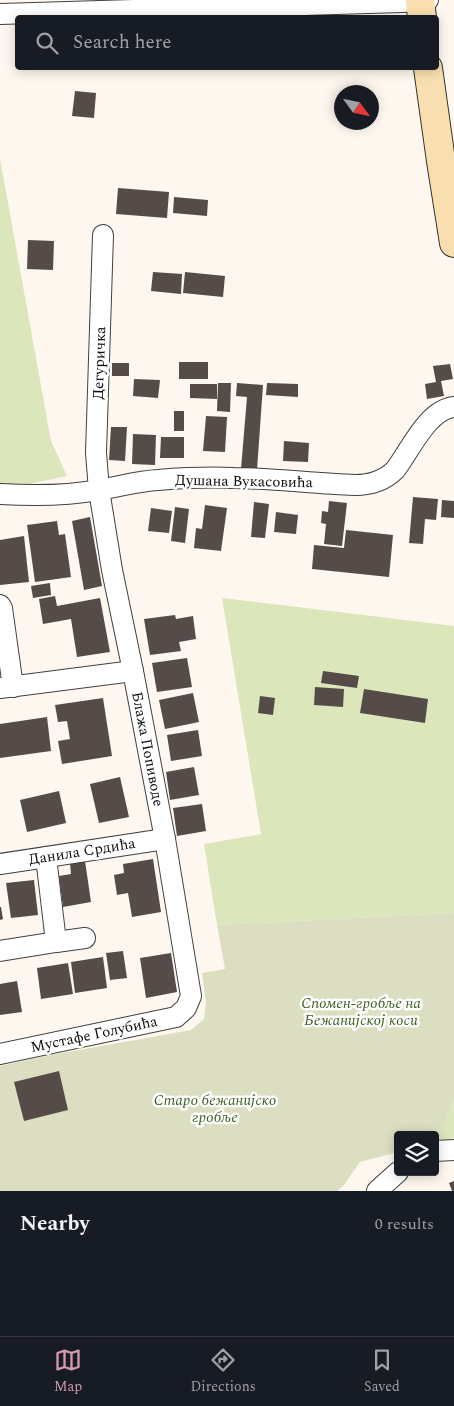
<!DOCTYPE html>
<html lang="en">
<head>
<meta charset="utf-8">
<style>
  body { margin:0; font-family:Spectral,serif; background:#20242c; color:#f1f3f6 }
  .controls { position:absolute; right:15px; bottom:15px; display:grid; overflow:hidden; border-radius:5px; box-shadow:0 2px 12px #0003 }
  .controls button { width:45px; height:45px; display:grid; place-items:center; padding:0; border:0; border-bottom:1px solid #363941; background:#171b24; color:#f1f3f6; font:25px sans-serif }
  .compass { position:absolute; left:334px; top:85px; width:45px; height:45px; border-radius:50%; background:#171b24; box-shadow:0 2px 12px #0003; rotate:123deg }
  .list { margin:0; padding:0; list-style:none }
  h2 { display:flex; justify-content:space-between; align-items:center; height:65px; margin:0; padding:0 20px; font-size:21px }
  h2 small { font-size:16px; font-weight:400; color:#9ea1a6 }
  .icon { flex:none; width:28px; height:28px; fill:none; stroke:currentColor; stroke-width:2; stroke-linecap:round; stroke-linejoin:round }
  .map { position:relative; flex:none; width:454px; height:1191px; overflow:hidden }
  .search { position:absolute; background:#171b24; box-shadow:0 2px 12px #0003; left:15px; right:15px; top:15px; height:55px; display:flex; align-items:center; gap:12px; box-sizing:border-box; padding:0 18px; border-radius:5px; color:#9ea1a6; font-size:19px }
  .sheet { height:145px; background:#171b24 }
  nav { display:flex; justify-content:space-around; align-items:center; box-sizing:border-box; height:70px; border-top:1px solid #363941; background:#171b24; font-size:14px; color:#9ea1a6 }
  nav a { display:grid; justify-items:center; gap:2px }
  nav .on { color:#d69bae }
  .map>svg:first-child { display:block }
</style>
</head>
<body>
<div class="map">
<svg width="454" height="1191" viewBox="0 0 454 1191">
  <rect width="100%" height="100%" fill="#fef7ef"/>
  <g fill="#dce6bb">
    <polygon points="0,159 51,441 67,476 25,485 0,484"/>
    <polygon points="222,598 454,626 454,913 217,925 204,844 261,834"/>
    <polygon points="454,1099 454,1138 437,1143"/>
  </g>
  <polygon fill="#dcdec1" points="454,913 454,1099 437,1143 435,1143 435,1135 398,1135 398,1152 360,1162 343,1186 337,1191 0,1191 0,1066 46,1056 191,1030 204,1019 206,1003 202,973 225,969 217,925"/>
  <g fill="#554c4a">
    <polygon points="75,91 96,93 94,118 72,116"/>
    <polygon points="118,188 169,192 167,218 116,214"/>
    <polygon points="174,197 208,200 207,216 173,213"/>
    <polygon points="28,240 54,241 53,270 27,269"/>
    <polygon points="153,272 182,274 181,294 151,291"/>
    <polygon points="185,272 225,276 223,297 183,293"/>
    <rect x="179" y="362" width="29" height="17"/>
    <rect x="112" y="363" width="17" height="13"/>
    <polygon points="450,364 453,379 441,381 444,396 427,399 425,384 436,382 433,366"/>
    <polygon points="134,379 160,380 158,398 133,396"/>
    <polygon points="218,383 231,383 230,412 217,411"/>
    <polygon points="237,383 263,385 257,470 241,469 247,397 236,396"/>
    <polygon points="267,383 298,384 298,397 266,395"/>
    <polygon points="190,384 217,384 217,399 190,398"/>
    <rect x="174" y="411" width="10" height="20"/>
    <polygon points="206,416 227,417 225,452 203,451"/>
    <polygon points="111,427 127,427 125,461 109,460"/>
    <polygon points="133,434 156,435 155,465 132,464"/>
    <polygon points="161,437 184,437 184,458 160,458"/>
    <polygon points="284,441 309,443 308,462 283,461"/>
    <polygon points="413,497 438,499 436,520 425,519 423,544 409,543"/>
    <polygon points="442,500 454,501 454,518 441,517"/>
    <polygon points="329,501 347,503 342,546 324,544 326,524 321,523 322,511 328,512"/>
    <polygon points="254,502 269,504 265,538 251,537"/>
    <polygon points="205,505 227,508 221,551 194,548 196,528 202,529"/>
    <polygon points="175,507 189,509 185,543 171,541"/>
    <polygon points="151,508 172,511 169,533 148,531"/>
    <polygon points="276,512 298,515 296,534 274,532"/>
    <polygon points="90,517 102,586 84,590 72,521"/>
    <polygon points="57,521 59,535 65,534 71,577 35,582 27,525"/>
    <polygon points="346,530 393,535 389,577 312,569 314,545 344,548"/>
    <polygon points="24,536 29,582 0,585 0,540"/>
    <polygon points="50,583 51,595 33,598 31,586"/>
    <polygon points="55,596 57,606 100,598 110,652 77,657 71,619 43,624 39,599"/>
    <polygon points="175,615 176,619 193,616 196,639 179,642 181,651 150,655 144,619"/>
    <polygon points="187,658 192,687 157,692 152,663"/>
    <polygon points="323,671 359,676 357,688 321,683"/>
    <polygon points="315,687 344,689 343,707 314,705"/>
    <polygon points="364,689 428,699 425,723 360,713"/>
    <polygon points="193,693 199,722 165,729 159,700"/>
    <polygon points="260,696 275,698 273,715 258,713"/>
    <polygon points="103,698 112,756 62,764 58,741 70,739 67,721 58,722 55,705"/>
    <polygon points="47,717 51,751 0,758 0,724"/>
    <polygon points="198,730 202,756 171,761 167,735"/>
    <polygon points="194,767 199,795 170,800 166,772"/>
    <polygon points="120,777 129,817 99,823 90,784"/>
    <polygon points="59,791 66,823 27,832 20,800"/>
    <polygon points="202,804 206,831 177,836 173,808"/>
    <polygon points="153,859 161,912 132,917 128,893 117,895 114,875 124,873 123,864"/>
    <polygon points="85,861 91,902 63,907 59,876 71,874 70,863"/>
    <polygon points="34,880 38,915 11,918 6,883"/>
    <polygon points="0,907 1,907 3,919 0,920"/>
    <polygon points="123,951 127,978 110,980 106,953"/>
    <polygon points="171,953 177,992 146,998 140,958"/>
    <polygon points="103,957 107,988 75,993 71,962"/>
    <polygon points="68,963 73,994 41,999 37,968"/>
    <polygon points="17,981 22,1012 0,1015 0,984"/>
    <polygon points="59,1071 68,1110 24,1121 14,1082"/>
    <polygon points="454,1181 454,1191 452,1191 449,1183"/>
  </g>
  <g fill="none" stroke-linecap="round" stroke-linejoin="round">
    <g stroke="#404040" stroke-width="22">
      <g id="street">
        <polyline points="0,14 402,2 428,0"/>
        <path d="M 0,494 C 33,496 66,496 98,490 C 118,487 138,481 158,480 C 183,478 209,477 234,478 C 274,478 315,484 355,485 C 371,485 384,481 395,470 C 410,451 427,410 454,407"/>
        <polyline points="0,605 2,608 13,687"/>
        <polyline points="0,688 133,671"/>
        <polyline points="46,857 56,942"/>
        <polyline points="0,864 165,839"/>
        <polyline points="0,951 56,942 85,938"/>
        <polyline points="0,1054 176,1017 186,1008 191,996 165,839 133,671 112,570 99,490 96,453 103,235"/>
        <polyline points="435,1151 454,1150"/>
        <polyline points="377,1191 398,1172"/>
      </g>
    </g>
    <g stroke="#2f2f2f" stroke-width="30">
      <g id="secondary">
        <polyline points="420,0 422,18"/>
        <polyline points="428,68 441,161 454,243"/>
      </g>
    </g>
    <use href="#street" stroke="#fff" stroke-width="20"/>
    <use href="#secondary" stroke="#f9dfaf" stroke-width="28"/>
  </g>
  <g text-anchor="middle" stroke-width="5" stroke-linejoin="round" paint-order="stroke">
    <g font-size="15" fill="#0d0d0d" stroke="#fff">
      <text transform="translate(99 363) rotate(-88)" y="5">Дегуричка</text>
      <text transform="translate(244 481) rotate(1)" y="5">Душана Вукасовића</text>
      <text transform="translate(148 749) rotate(79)" y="5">Блажа Попиводе</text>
      <text transform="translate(82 851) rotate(-9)" y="5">Данила Срдића</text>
      <text transform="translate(94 1034) rotate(-12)" y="5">Мустафе Голубића</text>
    </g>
    <g font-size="15" font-style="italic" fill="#3e6122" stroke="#fff">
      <text x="361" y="1008">Спомен-гробље на<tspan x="361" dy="17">Бежанијској коси</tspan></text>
      <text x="215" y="1105">Старо бежанијско<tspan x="215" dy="17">гробље</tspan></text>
    </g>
  </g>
</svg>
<div class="controls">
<button><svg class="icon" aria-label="layers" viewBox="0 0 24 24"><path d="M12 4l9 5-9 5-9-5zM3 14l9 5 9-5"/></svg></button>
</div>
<svg class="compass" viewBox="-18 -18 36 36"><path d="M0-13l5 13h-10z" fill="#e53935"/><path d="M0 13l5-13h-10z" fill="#9ea1a6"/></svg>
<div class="search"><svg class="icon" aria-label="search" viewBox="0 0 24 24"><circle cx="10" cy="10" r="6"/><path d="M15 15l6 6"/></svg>Search here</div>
</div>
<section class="sheet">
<h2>Nearby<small>0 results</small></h2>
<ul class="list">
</ul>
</section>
<nav>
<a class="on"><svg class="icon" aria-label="map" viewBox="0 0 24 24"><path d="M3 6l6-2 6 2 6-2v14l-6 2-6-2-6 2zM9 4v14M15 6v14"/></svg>Map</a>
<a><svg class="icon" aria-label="directions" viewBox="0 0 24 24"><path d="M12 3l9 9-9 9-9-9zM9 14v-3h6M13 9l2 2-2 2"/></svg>Directions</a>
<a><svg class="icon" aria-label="saved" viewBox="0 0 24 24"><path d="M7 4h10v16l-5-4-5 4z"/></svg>Saved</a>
</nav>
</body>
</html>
